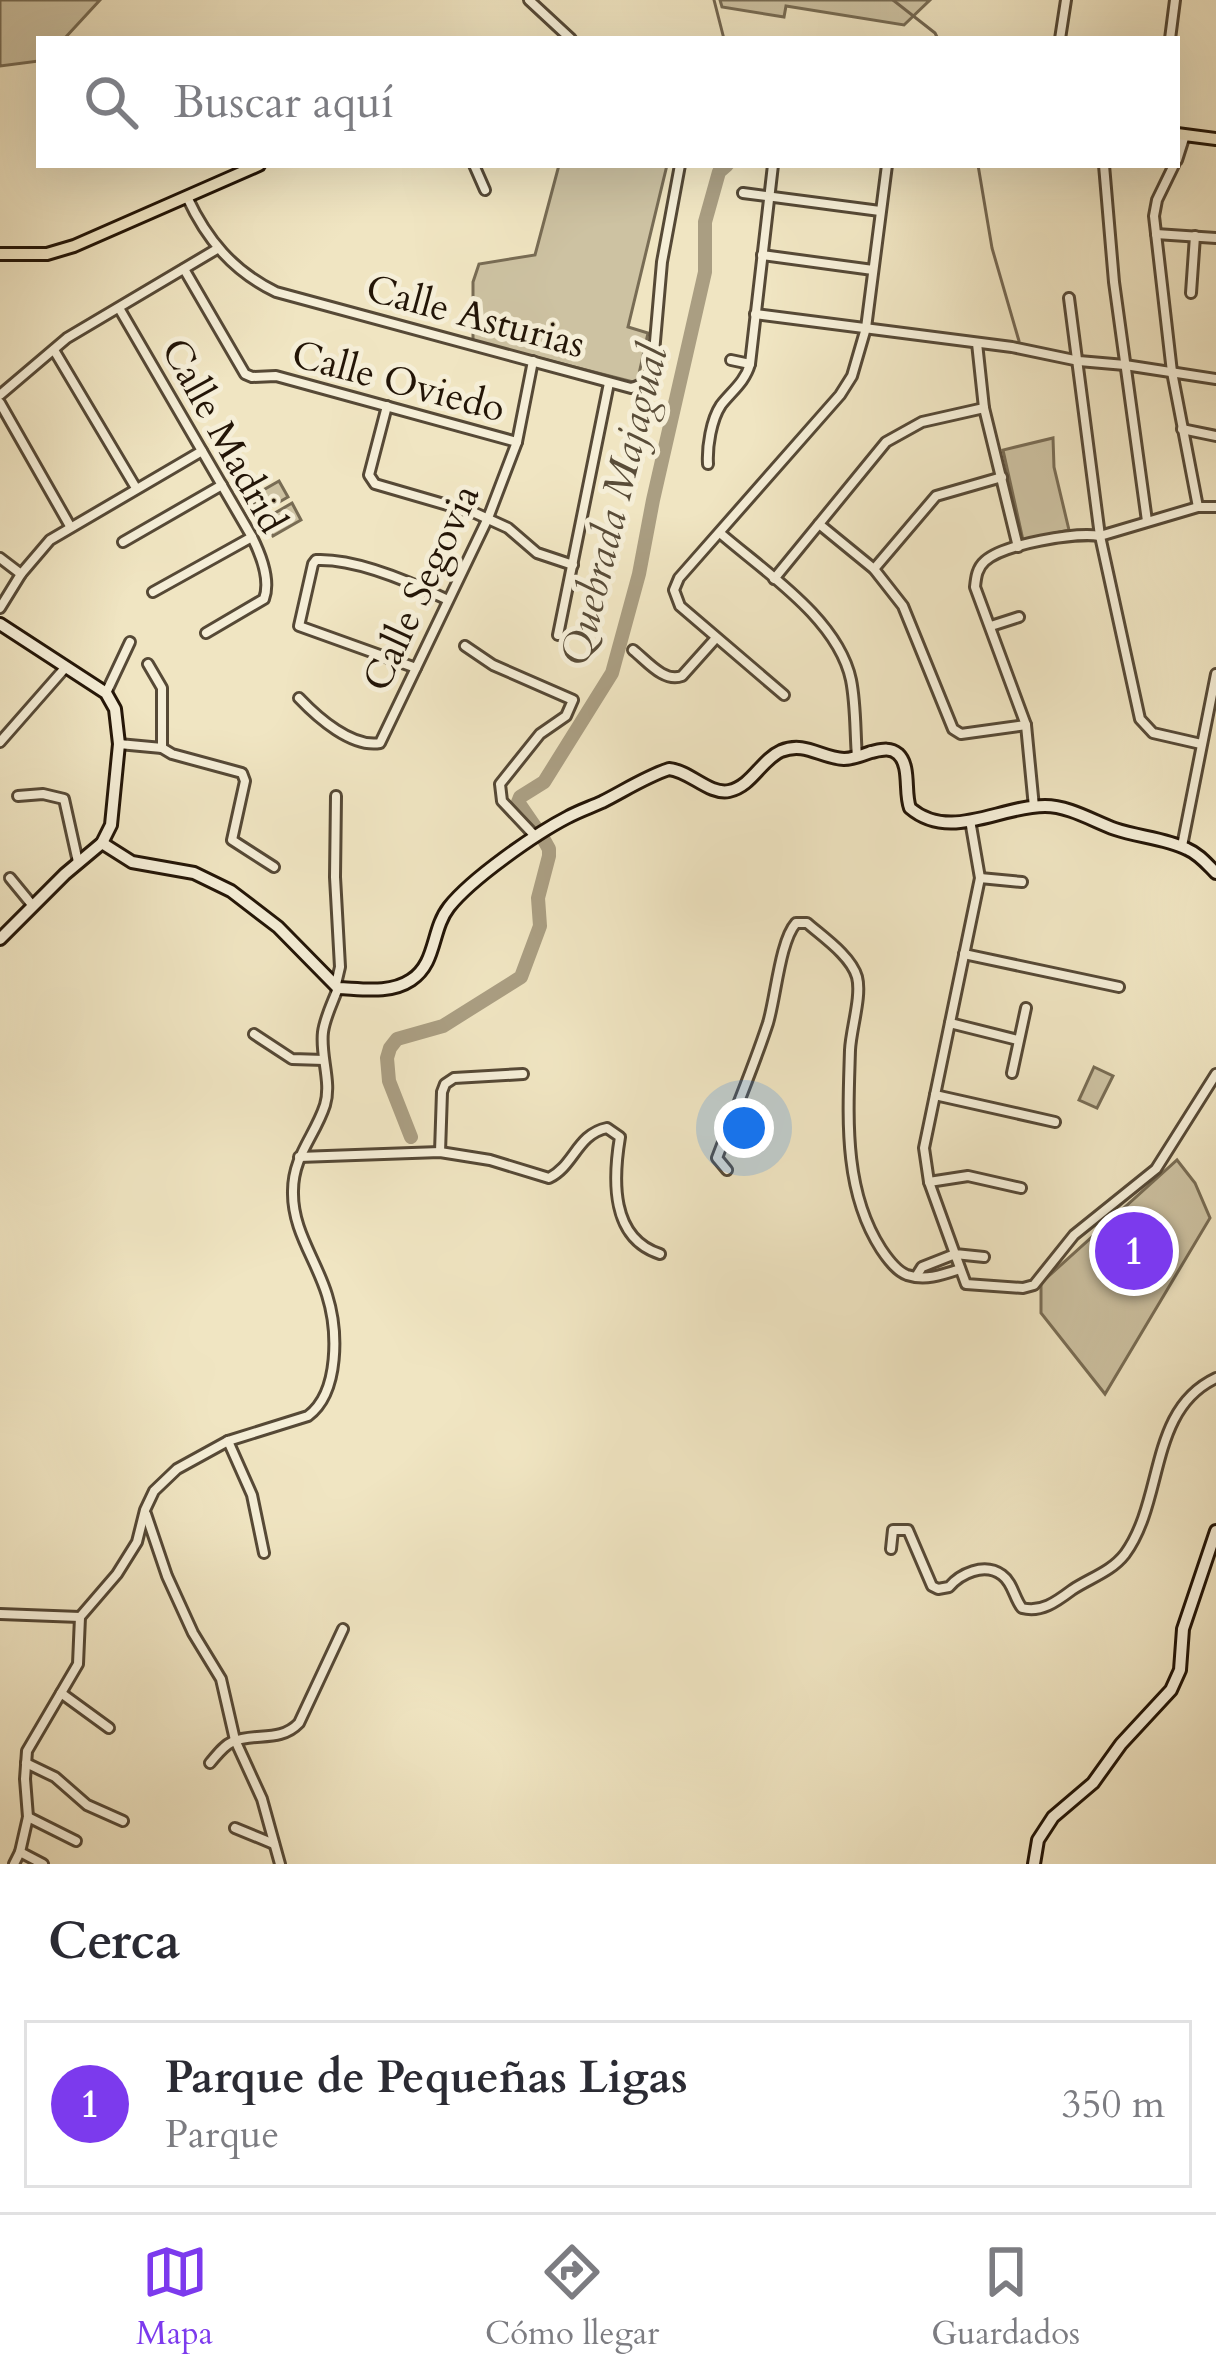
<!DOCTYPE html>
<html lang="es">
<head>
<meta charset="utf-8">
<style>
  body { margin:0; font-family:Cardo,serif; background:#f7f7f7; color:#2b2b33 }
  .you { position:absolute; left:744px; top:1128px; width:42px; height:42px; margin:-30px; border:9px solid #fff; border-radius:50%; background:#1a73e8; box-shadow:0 0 0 18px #1a73e833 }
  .badge { display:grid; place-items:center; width:78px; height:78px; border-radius:50%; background:#7c3aed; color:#fff; font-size:39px; font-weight:700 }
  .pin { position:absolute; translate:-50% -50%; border:6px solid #fff; box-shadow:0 3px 12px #0006 }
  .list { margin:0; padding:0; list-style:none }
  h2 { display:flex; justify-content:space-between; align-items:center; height:156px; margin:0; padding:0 48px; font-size:51px }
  h2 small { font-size:39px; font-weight:400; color:#7c7c81 }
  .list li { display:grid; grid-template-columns:78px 1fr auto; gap:36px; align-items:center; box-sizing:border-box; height:168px; margin:0 24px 24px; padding:0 24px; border:3px solid #e1e1e2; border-radius:0px }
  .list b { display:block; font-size:45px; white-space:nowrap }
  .list p { margin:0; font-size:39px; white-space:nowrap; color:#7c7c81 }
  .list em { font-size:39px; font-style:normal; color:#7c7c81 }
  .icon { flex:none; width:66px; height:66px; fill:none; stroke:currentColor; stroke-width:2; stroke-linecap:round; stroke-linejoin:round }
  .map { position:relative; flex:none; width:1216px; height:1864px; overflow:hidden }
  .search { position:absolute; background:#fff; box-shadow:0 12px 48px #0002; left:36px; right:36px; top:36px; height:132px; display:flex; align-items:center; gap:30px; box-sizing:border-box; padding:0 42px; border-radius:0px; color:#7c7c81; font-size:45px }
  .sheet { height:348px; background:#fff }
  nav { display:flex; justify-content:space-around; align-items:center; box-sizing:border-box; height:168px; border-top:3px solid #e1e1e2; background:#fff; font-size:33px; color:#7c7c81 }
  nav a { display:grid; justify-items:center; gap:6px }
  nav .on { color:#7c3aed }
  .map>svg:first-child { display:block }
</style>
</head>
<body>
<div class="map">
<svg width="1216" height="1864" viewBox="0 0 1216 1864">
  <rect width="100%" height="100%" fill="#f0e5c2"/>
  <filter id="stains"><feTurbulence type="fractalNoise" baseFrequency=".00167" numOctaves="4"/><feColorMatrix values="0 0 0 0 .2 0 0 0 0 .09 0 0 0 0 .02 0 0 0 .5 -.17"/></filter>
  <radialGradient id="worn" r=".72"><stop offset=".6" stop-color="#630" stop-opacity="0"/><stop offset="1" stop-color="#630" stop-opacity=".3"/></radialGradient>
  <g fill="#cdc2a2" stroke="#786c54" stroke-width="3">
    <polygon points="0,0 100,0 64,39 39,39 39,61 0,66"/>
    <polygon points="720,0 930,0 904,25 786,6 784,17 722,7"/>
    <polygon points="559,165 667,165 628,327 648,333 637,383 473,341 473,282 479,264 535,255"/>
    <polygon points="1053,438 1054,467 1069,530 1023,540 1003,450"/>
    <polygon points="279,481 288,497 260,513 251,497"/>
    <polygon points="292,503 301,520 273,536 263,520"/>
    <polygon points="1094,1067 1113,1076 1097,1108 1079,1100"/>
    <polygon points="1177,1160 1195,1183 1210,1218 1105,1394 1041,1313 1041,1283"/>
  </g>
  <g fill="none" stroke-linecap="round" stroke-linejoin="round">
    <g stroke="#746751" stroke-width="3">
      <polyline points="714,0 724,39"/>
      <polyline points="893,0 935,33 938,39"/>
      <polyline points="978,165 992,248 1019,341"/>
    </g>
    <g stroke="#aa9e82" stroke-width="14">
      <polyline points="538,831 518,802 520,797 544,782 612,673 639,574 653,500 705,272 705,222 719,172 727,165"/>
      <polyline points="411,1137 389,1081 387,1058 390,1048 397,1039 443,1026 521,977 540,926 538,898 549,856 549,849 544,840"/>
    </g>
    <g stroke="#564936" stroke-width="14">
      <g id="street">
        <polyline points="529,0 571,39"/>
        <polyline points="1060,39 1066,0"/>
        <polyline points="1170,39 1175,0"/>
        <polyline points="1177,160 1185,135"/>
        <polyline points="474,165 485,190"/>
        <polyline points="1104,165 1114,282 1147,521"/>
        <polyline points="1174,165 1157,200 1154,216 1172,372 1198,507"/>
        <polyline points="743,193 880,211"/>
        <path d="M 187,197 C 207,240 233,271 276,292 L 631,388 C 645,385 649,377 653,364 L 662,262 L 680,165"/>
        <polyline points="1156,234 1216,238"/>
        <polyline points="762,255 873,270"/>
        <polyline points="184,269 245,374 252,377 276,376 517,442"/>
        <polyline points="1191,293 1195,236"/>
        <polyline points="1069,298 1100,536 1140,719 1153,733 1201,744"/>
        <path d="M 119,308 L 252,537 C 261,555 271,580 264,599 L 206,633"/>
        <polyline points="755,314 1012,347 1079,361 1125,365 1216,379"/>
        <polyline points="977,343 984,408 1018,547"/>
        <polyline points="54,350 136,488"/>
        <polyline points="731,360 750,364"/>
        <polyline points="0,395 67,338 217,249"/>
        <polyline points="0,403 70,526"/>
        <polyline points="387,406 369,475 375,484 475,513 508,528 537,553 573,565"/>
        <polyline points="1182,429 1216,436"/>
        <path d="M 708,464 C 707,447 711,420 721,405 C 732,391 745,382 750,364 L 773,165"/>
        <polyline points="819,524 874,569 903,606 953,729 961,734 1026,725"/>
        <path d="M 720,533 C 765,572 838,619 851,680 C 856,705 855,732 857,757"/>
        <polyline points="123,542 222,485"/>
        <polyline points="0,558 21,574"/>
        <polyline points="874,569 936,496 1002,477"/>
        <polyline points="774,579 886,442 922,422 984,408"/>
        <polyline points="153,592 252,537"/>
        <polyline points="0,608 21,574 50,540 202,451"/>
        <polyline points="991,626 1019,617"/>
        <polyline points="558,635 609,383"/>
        <polyline points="465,646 493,665 573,700 566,716 540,734 500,784 502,801 535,836"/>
        <path d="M 633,650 C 647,661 664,683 682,676 L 716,638"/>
        <polyline points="148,664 162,688 162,748 172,754 242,773 245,781 232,840 274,867"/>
        <path d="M 416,668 L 299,626 L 313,564 L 316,560 C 356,558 413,583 448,600"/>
        <polyline points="106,693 130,642"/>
        <polyline points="784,695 680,606 674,590 679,578 840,395 852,376 866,328 887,165"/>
        <path d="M 299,698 C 318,718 352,748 380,743 L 488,518 L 517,442 L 533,361"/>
        <polyline points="0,742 65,668"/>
        <polyline points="119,744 162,748"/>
        <polyline points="18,796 43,794 64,799 78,862"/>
        <polyline points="336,796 335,877 340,967 336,984"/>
        <path d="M 1034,807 L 1026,725 L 975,587 C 976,577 977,568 985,561 C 1004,544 1076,532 1100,536 L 1198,507 L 1216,507"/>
        <polyline points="970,820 980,878 924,1148 929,1182 955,1254 984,1257"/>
        <polyline points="1182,846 1216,674"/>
        <polyline points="10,878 33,906"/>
        <polyline points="980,878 1022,882"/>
        <polyline points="964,954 1119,987"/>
        <polyline points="950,1023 1018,1040"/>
        <polyline points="254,1034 292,1059 324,1060"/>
        <polyline points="1012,1073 1026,1008"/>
        <polyline points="935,1095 1055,1122"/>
        <polyline points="440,1152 442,1092 445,1084 454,1078 523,1074"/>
        <path d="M 299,1157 L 440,1152 L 490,1160 L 549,1178 C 574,1166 577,1134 607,1128 L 620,1137 C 613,1179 610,1238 660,1254"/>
        <path d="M 727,1170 L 717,1158 C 734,1113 753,1069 768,1023 C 776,996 780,941 796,923 L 807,923 C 823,937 851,956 857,977 C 862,996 851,1029 850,1050 C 848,1117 843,1190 881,1249 C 887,1258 896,1271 907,1275 C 925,1281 942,1275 960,1269"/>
        <polyline points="929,1182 968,1176 1021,1188"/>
        <polyline points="917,1275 922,1267 955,1254 966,1284 1023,1288 1034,1285 1074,1235 1156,1169 1216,1074"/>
        <polyline points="228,1441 252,1495 264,1553"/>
        <polyline points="146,1514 167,1576 193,1633 221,1679 235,1740 262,1799 280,1864"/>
        <path d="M 891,1549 L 893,1530 L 908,1530 L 932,1586 L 938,1589 L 949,1587 C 960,1574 984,1562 1002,1575 C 1013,1583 1014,1598 1022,1608 C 1041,1613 1056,1602 1072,1590 C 1090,1578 1111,1572 1125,1554 C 1165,1499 1148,1410 1216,1378"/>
        <polyline points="0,1614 80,1617"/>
        <polyline points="61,1693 109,1728"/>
        <polyline points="26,1763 55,1777 87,1805 123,1821"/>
        <path d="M 210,1763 C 217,1755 223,1746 232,1742 C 255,1732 280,1743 299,1723 L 343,1629"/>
        <polyline points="28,1817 76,1841"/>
        <polyline points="235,1828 274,1844"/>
        <polyline points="20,1852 43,1864"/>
        <path d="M 14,1864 L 20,1852 L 28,1817 L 25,1779 L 27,1751 L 78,1664 L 80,1617 L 117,1574 L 137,1542 L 145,1510 L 154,1491 L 177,1469 L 228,1441 L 308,1416 C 340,1392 338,1330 327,1295 C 316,1259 292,1230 293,1191 C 293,1156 315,1136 325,1105 C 332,1082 320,1056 323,1032 C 325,1017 333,1002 338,988"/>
      </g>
    </g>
    <g stroke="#231507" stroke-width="16">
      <g id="secondary">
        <polyline points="0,624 106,693 115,709 119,744 111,825 102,843 65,874 0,939"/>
        <path d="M 102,843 L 132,862 L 194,873 L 231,891 L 278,927 L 338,988 C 363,989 390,994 411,980 C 437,963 431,930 449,907 C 471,879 535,834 568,817 C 579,811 591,807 602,802 C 624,791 645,777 669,769 C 690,771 709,795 729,791 C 752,786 761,760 781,751 C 805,741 821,758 844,759 C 853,759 863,755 871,752 C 881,750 890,747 898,754 C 911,766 904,792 910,808 C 950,842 999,806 1045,806 C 1069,806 1093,821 1115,829 C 1138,837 1165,838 1187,849 C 1199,854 1207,864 1216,873"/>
        <polyline points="1034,1864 1038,1840 1053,1817 1093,1783 1121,1744 1171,1690 1180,1670 1183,1629 1216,1531"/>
      </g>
    </g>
    <g stroke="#231507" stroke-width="16">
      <g id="primary">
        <polyline points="1177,134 1216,139"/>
        <polyline points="0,254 47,254 74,246 259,165"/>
      </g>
    </g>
    <use href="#street" stroke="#f5eed7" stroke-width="8"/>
    <use href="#secondary" stroke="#f5eed7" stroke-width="10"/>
    <use href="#primary" stroke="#f0e5c2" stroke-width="10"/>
  </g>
  <g text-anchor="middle" stroke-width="10" stroke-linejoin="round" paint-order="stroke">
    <g font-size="39" fill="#231507" stroke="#f5eed7">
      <text transform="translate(476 315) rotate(15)" y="14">Calle Asturias</text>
      <text transform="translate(399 380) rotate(15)" y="14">Calle Oviedo</text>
      <text transform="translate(225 435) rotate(61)" y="14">Calle Madrid</text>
      <text transform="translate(420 587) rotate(-65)" y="14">Calle Segovia</text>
    </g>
    <g font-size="42" font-style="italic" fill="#594c38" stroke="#f5eed7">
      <text transform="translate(613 505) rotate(-76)" y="15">Quebrada Majagual</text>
    </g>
  </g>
  <rect width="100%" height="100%" filter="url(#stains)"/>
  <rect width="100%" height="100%" fill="url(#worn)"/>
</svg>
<div class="you"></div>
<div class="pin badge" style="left:1134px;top:1251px">1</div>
<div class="search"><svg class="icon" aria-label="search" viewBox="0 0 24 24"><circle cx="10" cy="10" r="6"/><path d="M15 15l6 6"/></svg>Buscar aquí</div>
</div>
<section class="sheet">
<h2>Cerca<small></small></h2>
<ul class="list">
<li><span class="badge">1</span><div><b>Parque de Pequeñas Ligas</b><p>Parque</p></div><em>350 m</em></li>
</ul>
</section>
<nav>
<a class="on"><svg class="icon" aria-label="map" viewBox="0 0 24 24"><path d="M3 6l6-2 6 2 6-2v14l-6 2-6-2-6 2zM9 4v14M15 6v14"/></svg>Mapa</a>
<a><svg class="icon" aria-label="directions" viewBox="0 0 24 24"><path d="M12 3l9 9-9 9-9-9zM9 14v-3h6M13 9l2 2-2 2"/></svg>Cómo llegar</a>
<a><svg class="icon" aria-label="saved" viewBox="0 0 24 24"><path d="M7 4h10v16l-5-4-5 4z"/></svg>Guardados</a>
</nav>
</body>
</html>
